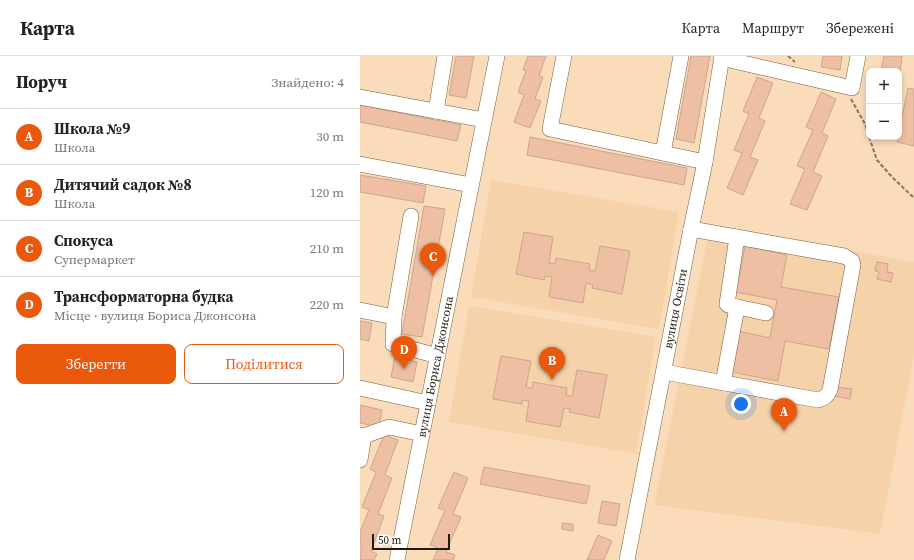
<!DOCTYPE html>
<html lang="uk">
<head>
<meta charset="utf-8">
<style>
  body { margin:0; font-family:"Source Serif 4",serif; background:#f2f2f2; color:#222 }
  .controls { position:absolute; right:12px; top:12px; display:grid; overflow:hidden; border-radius:8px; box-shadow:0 2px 6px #0003 }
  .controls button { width:36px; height:36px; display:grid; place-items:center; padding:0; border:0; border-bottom:1px solid #e0e0e0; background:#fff; color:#222; font:20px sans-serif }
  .scale { position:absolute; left:12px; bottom:10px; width:78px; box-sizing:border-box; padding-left:4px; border:2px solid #23190c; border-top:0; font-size:11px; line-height:14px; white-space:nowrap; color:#23190c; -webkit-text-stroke:3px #fff; paint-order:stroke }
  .you { position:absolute; left:381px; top:348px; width:14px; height:14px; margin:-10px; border:3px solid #fff; border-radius:50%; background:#1a73e8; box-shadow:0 0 0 6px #1a73e833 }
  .badge { display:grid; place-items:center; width:26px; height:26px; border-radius:50%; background:#ea580c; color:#fff; font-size:13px; font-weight:700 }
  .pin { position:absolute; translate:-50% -33px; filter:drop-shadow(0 1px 2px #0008) }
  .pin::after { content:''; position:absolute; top:21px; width:14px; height:12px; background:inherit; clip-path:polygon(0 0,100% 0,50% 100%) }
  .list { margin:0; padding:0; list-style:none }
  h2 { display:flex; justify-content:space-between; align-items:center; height:52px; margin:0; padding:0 16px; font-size:17px }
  h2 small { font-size:13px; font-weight:400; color:#767676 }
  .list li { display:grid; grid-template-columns:26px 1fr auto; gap:12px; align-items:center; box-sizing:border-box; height:56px; padding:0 16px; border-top:1px solid #e0e0e0 }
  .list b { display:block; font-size:15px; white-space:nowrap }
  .list p { margin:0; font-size:13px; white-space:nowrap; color:#767676 }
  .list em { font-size:13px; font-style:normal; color:#767676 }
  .actions { display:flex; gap:8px; padding:12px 16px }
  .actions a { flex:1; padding:9px 0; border:1px solid #ea580c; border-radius:8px; text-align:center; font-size:14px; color:#ea580c }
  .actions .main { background:#ea580c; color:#fff }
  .map { position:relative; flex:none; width:554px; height:504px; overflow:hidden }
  header { display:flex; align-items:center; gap:24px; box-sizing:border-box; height:56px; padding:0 20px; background:#fff; border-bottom:1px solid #e0e0e0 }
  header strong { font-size:19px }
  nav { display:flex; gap:22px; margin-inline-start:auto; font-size:14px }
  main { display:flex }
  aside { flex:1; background:#fff }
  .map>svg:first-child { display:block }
</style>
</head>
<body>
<header>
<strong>Карта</strong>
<nav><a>Карта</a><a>Маршрут</a><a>Збережені</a></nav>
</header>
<main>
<aside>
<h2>Поруч<small>Знайдено: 4</small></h2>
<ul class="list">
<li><span class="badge">A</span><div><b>Школа №9</b><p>Школа</p></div><em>30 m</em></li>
<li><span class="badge">B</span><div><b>Дитячий садок №8</b><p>Школа</p></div><em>120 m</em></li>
<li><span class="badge">C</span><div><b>Спокуса</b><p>Супермаркет</p></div><em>210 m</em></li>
<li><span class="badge">D</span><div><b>Трансформаторна будка</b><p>Місце · вулиця Бориса Джонсона</p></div><em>220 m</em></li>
</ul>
<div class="actions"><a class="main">Зберегти</a><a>Поділитися</a></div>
</aside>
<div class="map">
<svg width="554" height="504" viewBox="0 0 554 504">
  <rect width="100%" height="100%" fill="#fadcba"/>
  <g fill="#f5d2aa">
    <polygon points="131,124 319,156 299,273 111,241"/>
    <polygon points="350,169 554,206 554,300 520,478 294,449"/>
    <polygon points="109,250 296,281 276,398 89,366"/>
  </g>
  <g fill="#efbfa4" stroke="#cca58f">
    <polygon points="96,0 114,0 106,42 89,39"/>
    <polygon points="168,0 186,0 179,20 183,21 175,43 181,45 170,72 154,66 164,39 158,36 166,15 163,14"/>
    <polygon points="331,0 350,0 334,87 316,83"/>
    <polygon points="463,0 482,0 480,14 461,11"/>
    <polygon points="524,0 542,0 539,24 539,15 521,15"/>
    <polygon points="397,21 413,27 399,62 405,65 390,101 398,104 383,139 367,132 382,97 374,94 389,58 383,55"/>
    <polygon points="548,32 554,33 554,90 537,86 538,81 539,81 539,75"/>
    <polygon points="461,36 476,43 462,77 468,80 453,116 462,120 447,154 430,148 445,113 437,110 453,74 446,71"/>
    <polygon points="0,49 101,69 97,85 0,66"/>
    <polygon points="170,81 327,112 324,129 167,99"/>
    <polygon points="0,119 66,130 63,147 0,136"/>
    <polygon points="64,150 85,153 62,281 42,278"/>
    <polygon points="164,176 193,181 189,207 195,208 196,202 230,208 229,214 235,215 240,190 270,195 262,238 232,232 233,229 226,227 223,247 189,241 192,221 185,220 184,224 156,218"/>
    <polygon points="385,190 427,199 421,231 479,241 469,293 425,285 418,325 371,316 378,275 410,282 417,244 376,236"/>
    <polygon points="517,206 528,208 527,216 533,217 531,226 517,223 519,216 515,215"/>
    <polygon points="0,265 12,267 9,285 0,283"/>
    <polygon points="141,300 171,305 166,331 172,332 173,326 207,332 206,339 212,340 217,314 247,319 239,362 209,356 210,353 204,352 200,371 166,365 169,345 162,344 162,348 133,343"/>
    <polygon points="35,301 57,306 53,326 31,321"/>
    <polygon points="476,331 492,333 490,343 474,340"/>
    <polygon points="0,349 22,354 19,371 0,367"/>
    <polygon points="24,379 38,384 25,419 32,422 18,458 24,460 11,495 17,498 14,504 0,504 0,496 2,492 0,491 0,476 9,454 2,451 16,416 10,413"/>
    <polygon points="124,411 230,430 226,448 120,428"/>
    <polygon points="94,416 108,422 93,458 101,461 86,496 95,499 93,504 73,504 78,492 70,489 85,454 78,452"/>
    <polygon points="242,445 260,448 256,470 238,467"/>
    <polygon points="202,467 213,468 213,475 202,473"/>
    <polygon points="238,479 252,485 244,504 227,504"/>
  </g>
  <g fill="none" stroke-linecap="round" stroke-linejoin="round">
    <g stroke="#775e3f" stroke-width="16">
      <g id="minor">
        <polyline points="204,0 190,73 345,106"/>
        <polyline points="361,2 492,32 498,0"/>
        <polyline points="0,41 124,64"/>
        <polyline points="76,55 85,0"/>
        <polyline points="303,97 321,0"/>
        <polyline points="0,108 111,129"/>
        <polyline points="377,181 367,248 368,249 406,257"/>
        <polyline points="0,254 34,261 33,288 78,300"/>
        <polyline points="34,261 51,160"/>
        <path d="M 304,316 L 458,344 C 465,342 467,340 470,334 L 493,209 L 492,205 L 484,200 L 331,173"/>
        <polyline points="363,327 377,251"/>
        <polyline points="0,332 68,347"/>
        <polyline points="0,379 4,380 29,371 62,378"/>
        <polyline points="0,404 4,380"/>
        <path id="s1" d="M 37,504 L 137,0"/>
        <path id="s2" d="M 267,504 L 331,173 L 345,106 L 362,0"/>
      </g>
    </g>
    <g stroke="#8a765f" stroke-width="2" stroke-dasharray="4 2" stroke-linecap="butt">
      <polyline points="428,0 435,6"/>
      <polyline points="491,43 505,68 509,80"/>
      <polyline points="509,81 517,104 532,121 554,142"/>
    </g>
    <use href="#minor" stroke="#fff" stroke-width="15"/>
  </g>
  <g text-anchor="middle" stroke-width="4" stroke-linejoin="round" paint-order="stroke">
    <g font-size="12" fill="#23190c" stroke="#fff">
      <text dy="4" stroke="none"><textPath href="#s2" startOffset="256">вулиця Освіти</textPath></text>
      <text dy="4" stroke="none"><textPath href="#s1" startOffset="197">вулиця Бориса Джонсона</textPath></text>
    </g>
  </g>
</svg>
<div class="controls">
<button>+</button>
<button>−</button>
</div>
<div class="scale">50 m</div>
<div class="you"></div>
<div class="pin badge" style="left:424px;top:375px">A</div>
<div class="pin badge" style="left:192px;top:324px">B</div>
<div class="pin badge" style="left:73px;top:220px">C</div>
<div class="pin badge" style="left:44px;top:313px">D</div>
</div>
</main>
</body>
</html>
